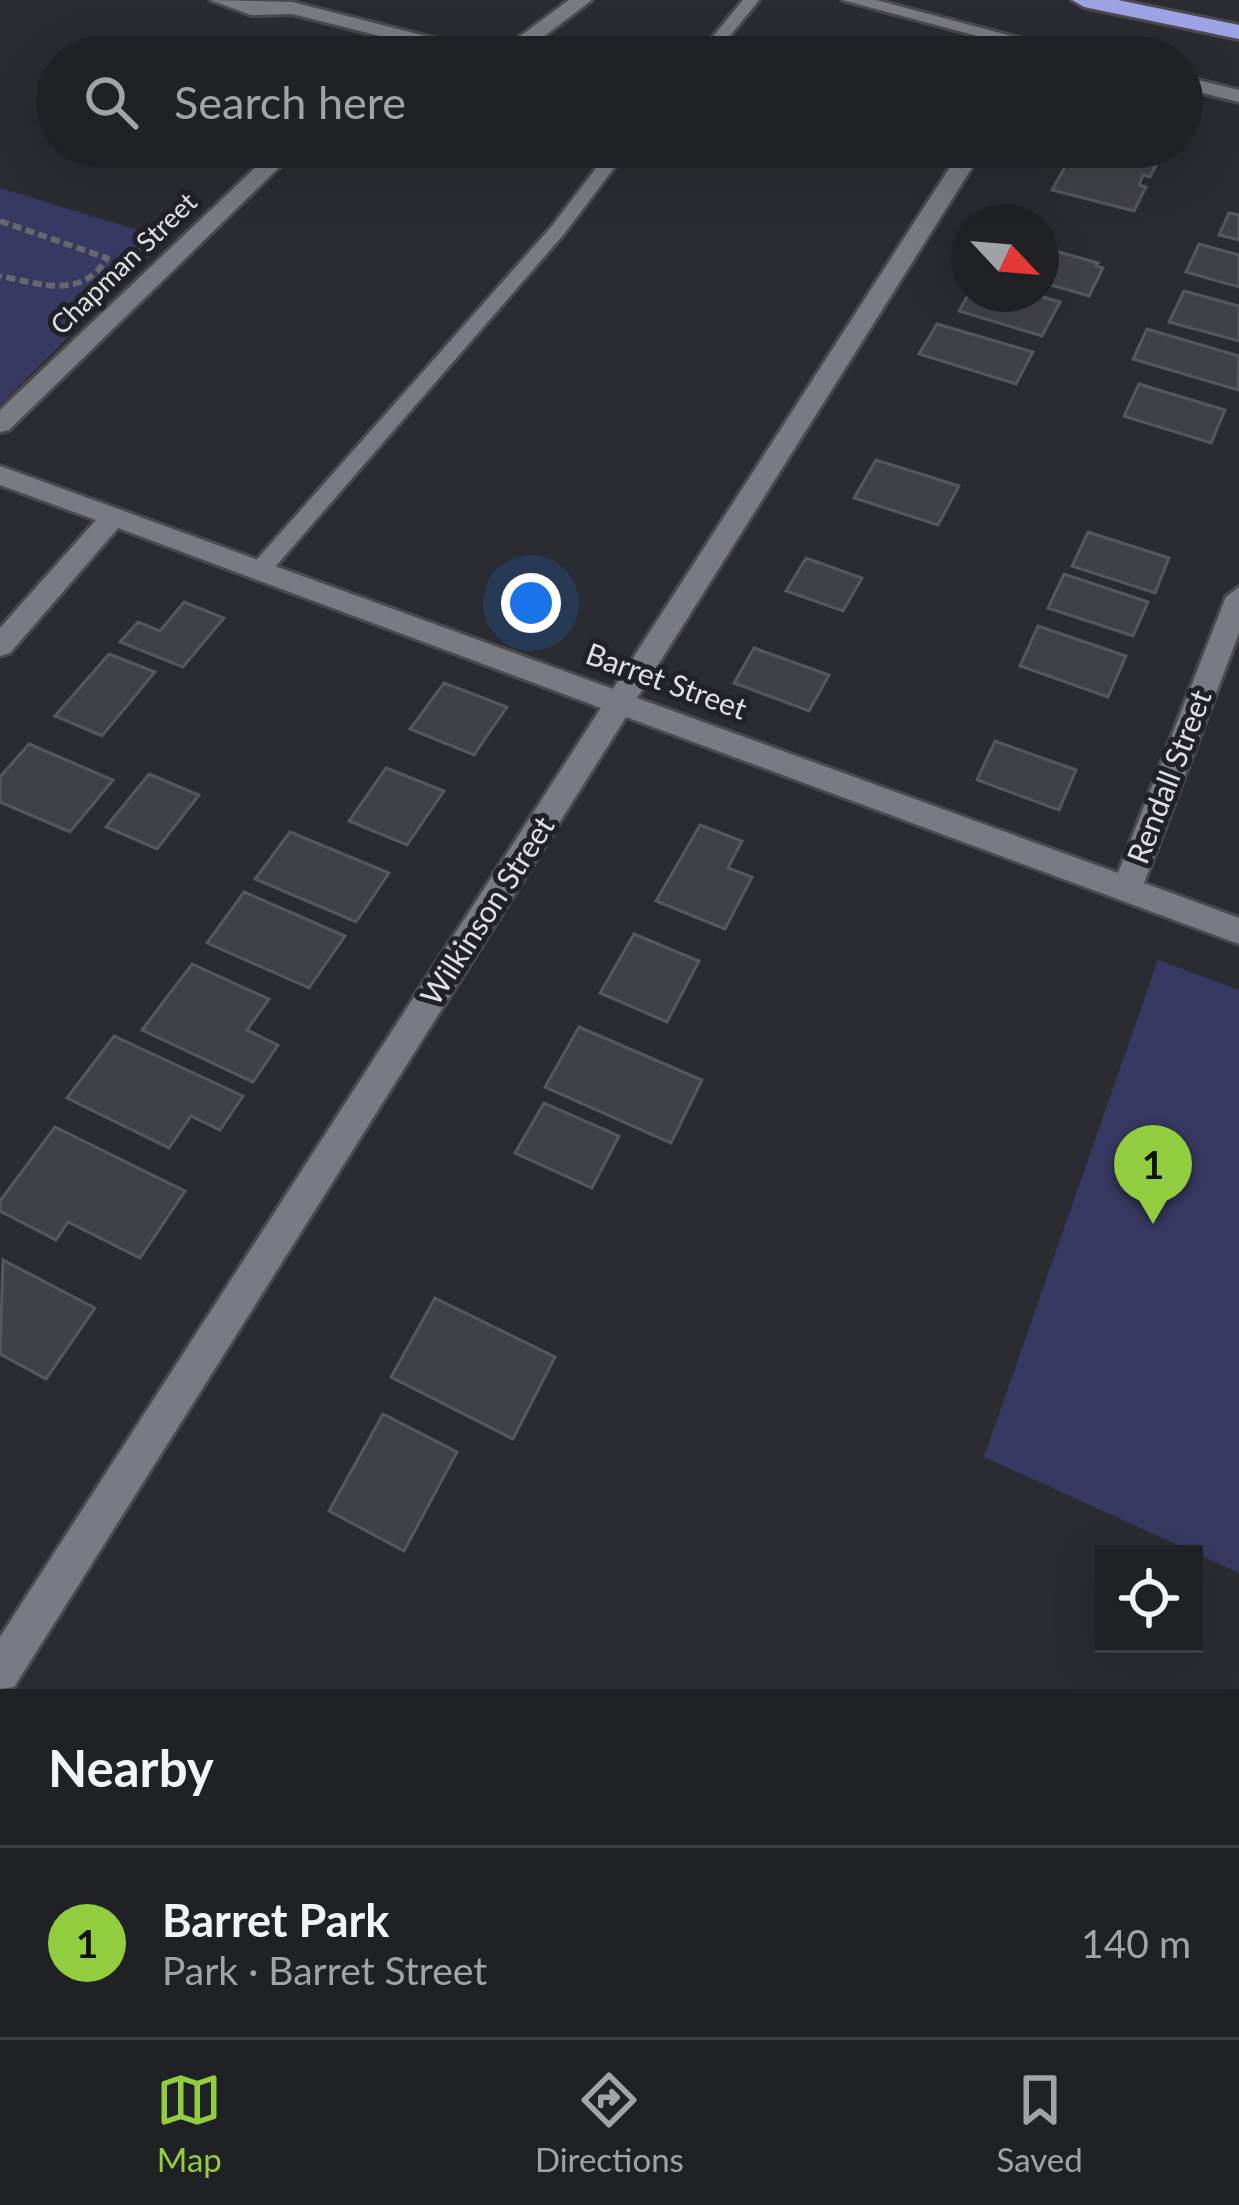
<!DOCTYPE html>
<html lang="en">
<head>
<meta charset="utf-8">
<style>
  body { margin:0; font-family:Lato,sans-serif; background:#28292d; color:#f1f3f6 }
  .controls { position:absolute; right:36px; bottom:36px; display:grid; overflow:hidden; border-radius:0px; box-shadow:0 12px 48px #0002 }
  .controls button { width:108px; height:108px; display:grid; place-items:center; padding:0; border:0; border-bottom:3px solid #3d3e42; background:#202125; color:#f1f3f6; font:60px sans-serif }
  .compass { position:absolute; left:951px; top:204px; width:108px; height:108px; border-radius:50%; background:#202125; box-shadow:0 12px 48px #0002; rotate:116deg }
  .you { position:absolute; left:531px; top:603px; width:42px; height:42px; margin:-30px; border:9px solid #fff; border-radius:50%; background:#1a73e8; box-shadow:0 0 0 18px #1a73e833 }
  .badge { display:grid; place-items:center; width:78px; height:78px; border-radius:50%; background:#92cd3f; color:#111; font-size:39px; font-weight:700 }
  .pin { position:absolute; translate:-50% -99px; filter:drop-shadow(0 3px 6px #0008) }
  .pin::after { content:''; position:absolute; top:63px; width:42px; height:36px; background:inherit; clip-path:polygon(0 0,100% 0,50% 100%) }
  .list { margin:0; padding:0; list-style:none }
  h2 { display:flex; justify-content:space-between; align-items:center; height:156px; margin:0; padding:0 48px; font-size:51px }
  h2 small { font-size:39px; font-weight:400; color:#a2a3a7 }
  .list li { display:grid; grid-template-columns:78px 1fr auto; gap:36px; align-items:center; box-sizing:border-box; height:192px; padding:0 48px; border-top:3px solid #3d3e42 }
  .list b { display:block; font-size:45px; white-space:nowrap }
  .list p { margin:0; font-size:39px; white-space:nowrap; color:#a2a3a7 }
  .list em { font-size:39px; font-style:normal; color:#a2a3a7 }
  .icon { flex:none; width:66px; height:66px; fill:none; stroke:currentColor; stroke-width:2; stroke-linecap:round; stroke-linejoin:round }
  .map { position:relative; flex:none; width:1239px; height:1689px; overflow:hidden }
  .search { position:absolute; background:#202125; box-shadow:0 12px 48px #0002; left:36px; right:36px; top:36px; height:132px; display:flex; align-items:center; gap:30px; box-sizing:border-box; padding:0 42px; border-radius:66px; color:#a2a3a7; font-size:45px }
  .sheet { height:348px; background:#202125 }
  nav { display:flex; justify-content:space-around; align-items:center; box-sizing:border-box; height:168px; border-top:3px solid #3d3e42; background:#202125; font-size:33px; color:#a2a3a7 }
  nav a { display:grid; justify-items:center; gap:6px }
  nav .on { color:#92cd3f }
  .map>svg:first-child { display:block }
</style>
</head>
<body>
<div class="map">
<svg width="1239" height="1689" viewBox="0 0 1239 1689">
  <rect width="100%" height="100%" fill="#2b2c31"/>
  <g fill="#373962">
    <polygon points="0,188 167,239 0,405"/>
    <polygon points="1158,960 1239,990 1239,1573 984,1457"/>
  </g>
  <g fill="#404146" stroke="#56575d" stroke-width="3">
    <polygon points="1077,147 1137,147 1162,153 1150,177 1143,175 1139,185 1146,187 1134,211 1052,190 1066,165 1071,167"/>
    <polygon points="1229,213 1239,215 1239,240 1219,235"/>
    <polygon points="1199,244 1239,255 1239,287 1186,272"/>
    <polygon points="1041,247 1098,263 1096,266 1103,268 1089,296 1041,282"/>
    <polygon points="1184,291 1239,306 1239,341 1169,322"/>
    <polygon points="969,293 1033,294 1060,302 1042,336 959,311"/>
    <polygon points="937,324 1033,352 1016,384 919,354"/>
    <polygon points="1147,329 1239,356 1238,390 1133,359"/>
    <polygon points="1139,384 1225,410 1211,443 1124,416"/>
    <polygon points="876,460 959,486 938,525 854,498"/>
    <polygon points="1088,532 1169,558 1155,593 1072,566"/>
    <polygon points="806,558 862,578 843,611 786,591"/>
    <polygon points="1064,574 1148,602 1133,636 1048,608"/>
    <polygon points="184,602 224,618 183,667 120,642 138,622 160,631"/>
    <polygon points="1038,626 1126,656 1108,697 1020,666"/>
    <polygon points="754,648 829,675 809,711 734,683"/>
    <polygon points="109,654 155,672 102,736 55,716"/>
    <polygon points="444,683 507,707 474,755 410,729"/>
    <polygon points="995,741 1076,770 1059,810 977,780"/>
    <polygon points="29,744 113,780 70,832 0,802 0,777"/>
    <polygon points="386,768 444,791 407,845 349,821"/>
    <polygon points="149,774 199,795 157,849 106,827"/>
    <polygon points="700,825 742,841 728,868 752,877 725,929 656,901"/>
    <polygon points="290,832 389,873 356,922 255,879"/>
    <polygon points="244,892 345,936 309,988 207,943"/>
    <polygon points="634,934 699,961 667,1022 600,993"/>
    <polygon points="192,964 269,999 247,1030 278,1045 253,1082 142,1030"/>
    <polygon points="579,1027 702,1080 671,1143 545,1087"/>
    <polygon points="114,1036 243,1096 220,1130 191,1116 169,1148 67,1098"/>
    <polygon points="544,1103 619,1136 592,1188 515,1153"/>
    <polygon points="55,1127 185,1191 140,1258 68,1222 56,1240 0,1211 0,1201"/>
    <polygon points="3,1260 95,1308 46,1379 0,1354"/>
    <polygon points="435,1298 555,1357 513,1439 391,1377"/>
    <polygon points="383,1414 457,1452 404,1551 329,1511"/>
  </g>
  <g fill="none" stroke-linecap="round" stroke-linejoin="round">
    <g stroke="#49494e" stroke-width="6">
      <g id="service">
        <polygon points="743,0 759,0 713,57 696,57"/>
        <polygon points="612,147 630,147 564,234 269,574 253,574 250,569 253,564 552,226"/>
      </g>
    </g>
    <g stroke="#49494e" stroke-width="6">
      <g id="minor">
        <polygon points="210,0 292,2 496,54 569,0 592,0 517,57 464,57 292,14 251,15"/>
        <polygon points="1038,40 1048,46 1041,57 1021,57 1031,42"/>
        <polygon points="277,147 300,147 9,430 0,432 0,410"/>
        <polygon points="963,147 985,147 637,698 1118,873 1226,597 1239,587 1239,633 1144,883 1239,918 1239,944 626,717 14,1687 0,1689 0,1637 601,708 118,528 10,653 0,656 0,628 96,520 0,485 0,466 613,689"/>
      </g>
    </g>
    <g stroke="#49494e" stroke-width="6">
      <g id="tertiary">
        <polygon points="842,0 876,0 1091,57 1057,57"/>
        <polygon points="1182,76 1239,90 1239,102 1182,88"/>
      </g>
    </g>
    <g stroke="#49494e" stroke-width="6">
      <polygon id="motorway" points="1072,0 1118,0 1239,25 1239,39 1084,7"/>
    </g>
    <path stroke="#67676c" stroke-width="6" stroke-dasharray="9 4.5" stroke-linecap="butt" d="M 0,221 L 107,258 C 82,300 41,284 0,276"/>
    <use href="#service" fill="#7a7b82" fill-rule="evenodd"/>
    <use href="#minor" fill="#7a7b82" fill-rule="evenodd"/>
    <use href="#tertiary" fill="#7a7b82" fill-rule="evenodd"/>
    <use href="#motorway" fill="#9da3e4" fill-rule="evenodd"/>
  </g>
  <g text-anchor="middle" stroke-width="10" stroke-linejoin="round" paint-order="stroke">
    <g font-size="27" fill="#e0e0e4" stroke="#212227">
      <text transform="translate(124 264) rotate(-44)" y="9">Chapman Street</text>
    </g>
    <g font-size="30" fill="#e0e0e4" stroke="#212227">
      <text transform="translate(666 682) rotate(20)" y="10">Barret Street</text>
      <text transform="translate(1170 777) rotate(-69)" y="10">Rendall Street</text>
      <text transform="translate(488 911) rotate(-57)" y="10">Wilkinson Street</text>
    </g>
  </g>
</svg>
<div class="controls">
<button><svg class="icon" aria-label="locate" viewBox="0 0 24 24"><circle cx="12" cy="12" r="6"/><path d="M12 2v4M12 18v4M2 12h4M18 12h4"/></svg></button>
</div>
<svg class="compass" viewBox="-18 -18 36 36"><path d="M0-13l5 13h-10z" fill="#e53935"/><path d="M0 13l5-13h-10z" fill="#a2a3a7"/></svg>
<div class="you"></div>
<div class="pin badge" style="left:1153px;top:1224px">1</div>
<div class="search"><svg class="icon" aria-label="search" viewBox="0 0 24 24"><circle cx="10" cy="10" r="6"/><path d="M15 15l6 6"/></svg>Search here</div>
</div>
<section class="sheet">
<h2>Nearby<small></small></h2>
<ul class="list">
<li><span class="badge">1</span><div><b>Barret Park</b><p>Park · Barret Street</p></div><em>140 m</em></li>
</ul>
</section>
<nav>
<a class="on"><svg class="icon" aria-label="map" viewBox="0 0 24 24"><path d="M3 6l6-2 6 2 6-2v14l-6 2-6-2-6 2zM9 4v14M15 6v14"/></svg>Map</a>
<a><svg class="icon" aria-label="directions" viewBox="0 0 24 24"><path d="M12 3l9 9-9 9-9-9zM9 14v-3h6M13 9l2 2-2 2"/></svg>Directions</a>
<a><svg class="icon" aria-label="saved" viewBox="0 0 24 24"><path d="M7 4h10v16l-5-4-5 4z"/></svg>Saved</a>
</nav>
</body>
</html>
